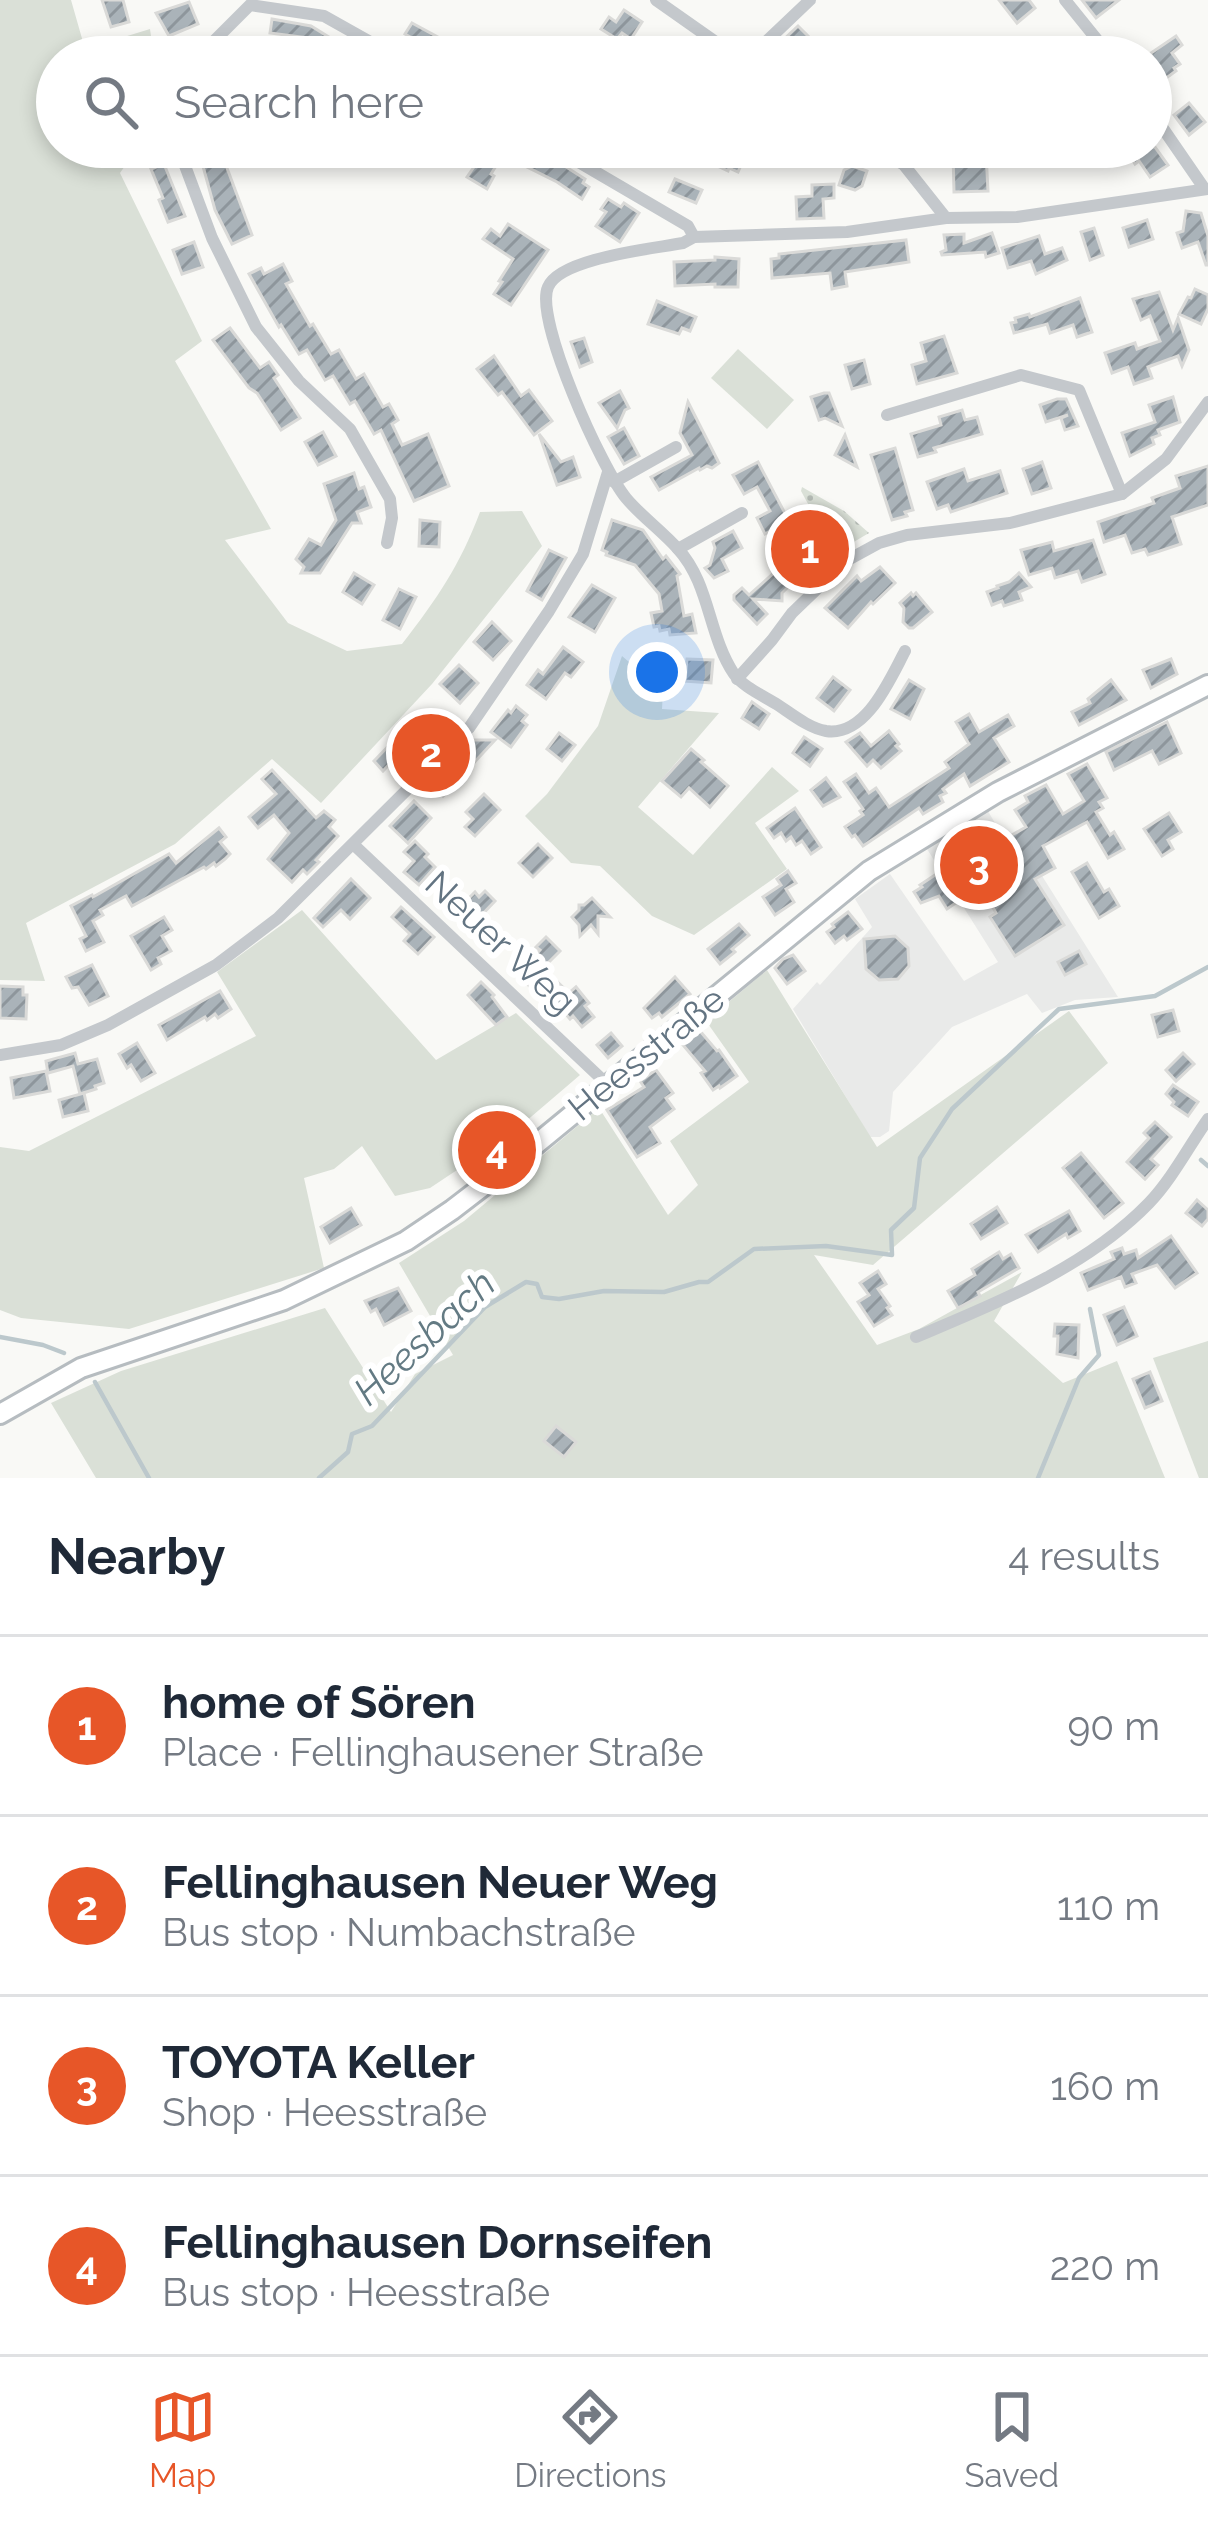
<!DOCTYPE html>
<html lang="en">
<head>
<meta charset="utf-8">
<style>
  body { margin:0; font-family:Raleway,sans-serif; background:#f2f2f3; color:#1f2937 }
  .you { position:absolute; left:657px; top:672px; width:42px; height:42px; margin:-30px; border:9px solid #fff; border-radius:50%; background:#1a73e8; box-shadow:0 0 0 18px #1a73e833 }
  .badge { display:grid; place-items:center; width:78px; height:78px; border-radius:50%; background:#e75628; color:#fff; font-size:39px; font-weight:700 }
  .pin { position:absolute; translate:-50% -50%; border:6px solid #fff; box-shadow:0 3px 12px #0006 }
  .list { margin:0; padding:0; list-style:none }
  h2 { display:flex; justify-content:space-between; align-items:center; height:156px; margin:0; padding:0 48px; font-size:51px }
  h2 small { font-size:39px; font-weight:400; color:#747a83 }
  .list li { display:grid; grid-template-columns:78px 1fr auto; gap:36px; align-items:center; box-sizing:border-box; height:180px; padding:0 48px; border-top:3px solid #e0e1e3 }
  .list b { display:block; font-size:45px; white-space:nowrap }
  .list p { margin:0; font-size:39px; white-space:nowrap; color:#747a83 }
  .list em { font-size:39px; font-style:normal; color:#747a83 }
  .icon { flex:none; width:66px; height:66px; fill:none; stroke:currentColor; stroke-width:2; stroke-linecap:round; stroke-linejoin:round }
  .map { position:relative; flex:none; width:1208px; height:1478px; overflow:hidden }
  .search { position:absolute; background:#fff; box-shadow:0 6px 18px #0003; left:36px; right:36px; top:36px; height:132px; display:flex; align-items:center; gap:30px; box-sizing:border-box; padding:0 42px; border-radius:66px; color:#747a83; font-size:45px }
  .sheet { height:876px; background:#fff }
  nav { display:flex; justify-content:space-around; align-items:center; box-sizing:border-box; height:168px; border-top:3px solid #e0e1e3; background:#fff; font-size:33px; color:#747a83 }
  nav a { display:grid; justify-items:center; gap:6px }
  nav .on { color:#e75628 }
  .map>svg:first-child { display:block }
</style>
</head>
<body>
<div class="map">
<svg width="1208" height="1478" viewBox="0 0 1208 1478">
  <defs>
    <pattern id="park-dots" width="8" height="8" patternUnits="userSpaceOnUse" patternTransform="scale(3)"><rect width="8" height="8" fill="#dae0d7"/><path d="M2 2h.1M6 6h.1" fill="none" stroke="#b4bab4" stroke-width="1.8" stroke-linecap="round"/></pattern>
    <pattern id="building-hatch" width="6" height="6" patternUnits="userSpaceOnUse" patternTransform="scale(3)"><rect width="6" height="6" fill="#aab3b9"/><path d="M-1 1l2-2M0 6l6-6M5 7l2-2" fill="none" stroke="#8e969c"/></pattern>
  </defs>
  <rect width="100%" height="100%" fill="#f9f9f6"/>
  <polygon fill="#e9eae9" points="988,811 1026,877 1039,871 1118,997 1075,1000 1042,1013 1027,994 952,1027 893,1092 889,1131 880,1137 870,1137 793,1009 817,982 820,985 872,927 855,899 890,874 964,981 998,962 927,849"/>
  <g fill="#dae0d7">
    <path d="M 0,0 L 71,0 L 85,49 L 150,29 L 154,57 L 57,57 L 57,147 L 138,147 L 120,173 L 202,341 L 175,361 L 271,529 L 225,540 L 288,623 L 347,651 L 402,644 C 437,599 460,565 480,512 L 522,511 L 542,546 L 432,684 L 321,803 L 272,759 L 175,844 L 26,923 L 45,981 L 0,980 Z"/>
    <polygon points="738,349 794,400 767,429 711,378"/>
    <polygon points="622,656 663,691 662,709 719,713 638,807 693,855 772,767 799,791 755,823 787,869 694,935 652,916 600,866 571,863 525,816 547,794 598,726"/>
    <polygon points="302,910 436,1060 516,1013 580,1075 511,1134 430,1188 395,1196 362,1146 334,1169 304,1178 324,1268 129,1329 21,1318 0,1310 0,1147 29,1151 256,1036 217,972"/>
    <polygon points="767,970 877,1147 1069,1011 1108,1063 873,1265 814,1255 877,1345 919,1329 1022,1272 994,1321 1063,1383 1117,1361 1165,1478 96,1478 51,1403 121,1371 325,1308 391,1412 415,1374 453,1355 399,1263 464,1221 599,1108 668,1215 698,1185 670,1141 749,1082 706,1021"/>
    <polygon points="1208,1341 1208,1478 1199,1478 1153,1358"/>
  </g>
  <polygon fill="url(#park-dots)" points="802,487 844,511 869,533 835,553 801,491"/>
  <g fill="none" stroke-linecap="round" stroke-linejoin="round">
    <g stroke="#bcc8cc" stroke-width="4.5">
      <polyline points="1201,1160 1208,1166"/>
      <polyline points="0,1337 43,1345 64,1353"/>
      <polyline points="95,1382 149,1478"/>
      <polyline points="319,1478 348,1452 352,1434 372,1426 485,1307 526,1282 537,1284 542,1297 559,1299 604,1291 664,1292 699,1282 708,1282 754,1249 826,1246 892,1255 891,1230 914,1208 920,1158 952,1109 1059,1009 1155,996 1208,967"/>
      <polyline points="1038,1478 1079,1378 1099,1355 1090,1309"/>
    </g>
  </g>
  <g fill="url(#building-hatch)" stroke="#dadad8" stroke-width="3">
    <polygon points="102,0 123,0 129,22 111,27"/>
    <polygon points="999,0 1029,0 1035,8 1017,23"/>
    <polygon points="1082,0 1119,0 1096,18"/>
    <polygon points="189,2 198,24 169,36 156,13"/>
    <polygon points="624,10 642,22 631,39 622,33 617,39 601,29 609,17 616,22"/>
    <polygon points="272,19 311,26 361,57 327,57 311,47 316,39 270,33"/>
    <polygon points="412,23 449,43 450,40 477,57 445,57 405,34"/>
    <polygon points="798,26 809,37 789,57 765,57"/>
    <polygon points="1176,36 1182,45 1172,53 1180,64 1174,68 1176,71 1151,89 1151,53"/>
    <polygon points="1189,103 1205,122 1189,135 1174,115"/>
    <polygon points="450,147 517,147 534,156 538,149 585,179 583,183 589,187 582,199 557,182 503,155 491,174 494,176 487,189 467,177 476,164"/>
    <polygon points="716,147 749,147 738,172 729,168 728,171 709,162"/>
    <polygon points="1115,147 1155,147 1168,165 1150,177 1139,161 1135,164 1131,158 1125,162"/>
    <polygon points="972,152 986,152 988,191 954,192 953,153"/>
    <polygon points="216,154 219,162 224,160 252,235 232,244 215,210 201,159"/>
    <polygon points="164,164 185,216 168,222 159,200 163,198 151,169"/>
    <polygon points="852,166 867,171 862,186 855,190 839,185 844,170"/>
    <polygon points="675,179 702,190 696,203 669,192"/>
    <polygon points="834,184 834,198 823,199 824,218 797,219 796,197 812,196 812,185"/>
    <polygon points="608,199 621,207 624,203 639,213 620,242 596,226 606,212 601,209"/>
    <polygon points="1186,211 1201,213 1208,236 1208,265 1206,265 1198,242 1182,248 1177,233 1183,231"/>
    <polygon points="1147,220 1153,239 1129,247 1123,228"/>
    <polygon points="508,224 548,250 511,305 494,294 502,282 499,281 513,259 483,239 491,229 500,236"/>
    <polygon points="1094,228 1103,255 1090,260 1081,232"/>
    <polygon points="992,233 999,253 986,257 985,252 942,255 941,252 946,250 944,235 964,234 964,243"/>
    <polygon points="1039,236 1045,254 1062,248 1067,260 1036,274 1031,261 1008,268 1002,248"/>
    <polygon points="906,240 909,262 845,272 847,286 832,289 830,273 772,278 771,259 779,258 779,254"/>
    <polygon points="194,242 203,267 182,274 173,250"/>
    <polygon points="715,257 739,259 738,287 715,287 715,284 675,286 674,262 715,260"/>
    <polygon points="283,264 292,281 286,284 310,326 313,324 331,354 339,350 356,379 364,374 383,407 389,404 398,420 392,424 402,445 428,434 449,486 414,501 381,430 374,434 355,401 350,404 333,376 325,380 307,350 299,354 281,325 279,327 249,274 261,268 264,274"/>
    <polygon points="1195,289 1208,295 1208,309 1201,324 1179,314 1188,297 1191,298"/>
    <polygon points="1159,292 1173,330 1178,318 1189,350 1182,366 1178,356 1148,367 1152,378 1134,384 1128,367 1112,373 1105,353 1135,343 1137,349 1160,341 1150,316 1141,320 1133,299"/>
    <polygon points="1080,298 1092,332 1077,337 1073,325 1050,333 1047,324 1014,333 1011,323 1016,322 1015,318 1029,314 1030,317"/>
    <polygon points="657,301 696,317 690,331 682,328 679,334 648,324"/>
    <polygon points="230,328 260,368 269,362 278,375 274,378 300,418 281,430 257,393 249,388 213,340"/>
    <polygon points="944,336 957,373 917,384 912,365 926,361 921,343"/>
    <polygon points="584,338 592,362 580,367 571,342"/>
    <polygon points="494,356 521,396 529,390 552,421 534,435 502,392 498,395 477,369"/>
    <polygon points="864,360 870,384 852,389 845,365"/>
    <polygon points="620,391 629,408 625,410 617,428 599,403"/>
    <polygon points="824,393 829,393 842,426 825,418 819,420 811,397"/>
    <polygon points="1173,397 1180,422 1158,430 1160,435 1152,438 1154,444 1130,456 1122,433 1155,422 1149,405"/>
    <polygon points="1057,399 1066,399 1078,426 1065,430 1061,418 1068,415 1046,422 1040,405"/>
    <polygon points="688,402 719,463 712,468 707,466 700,470 699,468 659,490 651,477 692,455 680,433"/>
    <polygon points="962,410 965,420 977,417 982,434 934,448 936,452 918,457 911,434 941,425 939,417"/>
    <polygon points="624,428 639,456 624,464 608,437"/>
    <polygon points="323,432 336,456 318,465 305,442"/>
    <polygon points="539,434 561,462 573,457 580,477 557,485"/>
    <polygon points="845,435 857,467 835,455"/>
    <polygon points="895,448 913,510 905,512 907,516 892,520 871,455"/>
    <polygon points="758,462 789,521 765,534 757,518 770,511 757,487 744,494 733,475"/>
    <polygon points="1042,462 1051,488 1032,494 1023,469"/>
    <polygon points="1208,466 1208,505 1172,517 1181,544 1148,555 1145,549 1132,553 1125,535 1104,542 1098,522 1154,503 1152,498 1180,488 1176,476"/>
    <polygon points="964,469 968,481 1000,471 1007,493 951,512 948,505 937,509 927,482"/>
    <polygon points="354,473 359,489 364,487 371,507 357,512 361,523 352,523 320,573 301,573 304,567 296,559 309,539 321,545 336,520 324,484"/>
    <polygon points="420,520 440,522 439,547 419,546"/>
    <polygon points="612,520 643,530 663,559 666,556 680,574 677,576 684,616 692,614 696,633 670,635 669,629 660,631 659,626 654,627 651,613 662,611 659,594 635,565 606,555 607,552 602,550"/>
    <polygon points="733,531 742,548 722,559 728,571 714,578 705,568 710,565 715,548 713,542"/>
    <polygon points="815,536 824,553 819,556 820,558 803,565 797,554 801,552 797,545"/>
    <polygon points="1093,540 1105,574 1082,582 1078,571 1055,578 1052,568 1029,575 1021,550 1052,542 1054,551"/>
    <polygon points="549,550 566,558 542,600 527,591"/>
    <polygon points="880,567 895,583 873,604 871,602 848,628 825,608 857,576 861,581"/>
    <polygon points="776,571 789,586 782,593 782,601 753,599 767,614 757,624 734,600 734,595 742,588 749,595"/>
    <polygon points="354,573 374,585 362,604 343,592"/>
    <polygon points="1019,573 1031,587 1019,592 1022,600 1004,606 1002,601 992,605 987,592 998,588 997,586 1009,582"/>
    <polygon points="592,585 615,598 595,632 569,617"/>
    <polygon points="399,589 416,597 400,629 383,620"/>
    <polygon points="911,593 913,596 916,593 932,612 913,628 909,628 903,622 904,608 900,603"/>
    <polygon points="492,622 511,641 493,660 474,642"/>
    <polygon points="563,647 583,662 571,677 565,673 546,699 527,685 538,670 543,674"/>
    <polygon points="687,659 713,660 711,683 685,681"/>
    <polygon points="1171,659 1177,674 1151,688 1143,670"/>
    <polygon points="459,665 478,683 460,703 440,684"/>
    <polygon points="833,677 850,690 834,711 817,698"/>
    <polygon points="909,680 924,689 910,719 891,709"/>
    <polygon points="1111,680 1126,700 1079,725 1072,712 1090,703 1088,699"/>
    <polygon points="752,702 769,714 759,729 742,718"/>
    <polygon points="516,706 527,715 522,721 527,725 511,747 491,732 508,710 511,713"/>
    <polygon points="969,714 979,732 1008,715 1014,726 994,738 1009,762 970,786 964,774 943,789 946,793 940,796 943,802 923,814 919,808 863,846 855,835 852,837 845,827 863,815 860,811 863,809 844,782 856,774 869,793 876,788 889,807 949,768 945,762 969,744 956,722"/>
    <polygon points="1167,722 1181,753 1159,764 1152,751 1114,770 1106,752"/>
    <polygon points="422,726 435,739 410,765 399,754 383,771 374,761 405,729 412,736"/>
    <polygon points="889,731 899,744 896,746 901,751 881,768 873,760 867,766 846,742 860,733 871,746"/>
    <polygon points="559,733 575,745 562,761 547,749"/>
    <polygon points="804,737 822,749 810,766 793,753"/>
    <polygon points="472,740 495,740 443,796 430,783"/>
    <polygon points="691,749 704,760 701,762 728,786 710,807 689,788 681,797 662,781"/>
    <polygon points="1087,764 1107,798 1099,802 1103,808 1096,812 1110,835 1114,832 1124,849 1108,858 1087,822 1043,846 1055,868 1035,879 1064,925 1015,956 990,917 996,913 986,895 972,892 947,909 939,896 921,903 914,892 922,887 920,885 953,863 943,847 976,826 989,848 1026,827 1015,810 1028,802 1025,796 1046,785 1063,814 1084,801 1068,774"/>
    <polygon points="272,770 316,818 324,811 335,820 329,827 338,836 316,860 319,862 307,874 303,870 292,882 268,859 289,833 274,815 258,828 249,817 276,794 262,779"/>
    <polygon points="826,778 840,797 823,806 811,790"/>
    <polygon points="484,794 500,810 475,836 465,827 473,819 466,812"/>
    <polygon points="414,801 431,818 408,843 390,826"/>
    <polygon points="795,808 821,847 811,854 802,841 796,845 791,837 786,841 781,833 774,838 767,828"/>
    <polygon points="1169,813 1181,832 1168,840 1173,849 1162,856 1144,829"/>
    <polygon points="219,828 226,837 220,842 230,854 225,859 216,866 214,863 206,869 204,867 132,906 126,896 100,910 103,915 93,921 104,942 86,951 80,939 86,936 71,906 92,895 93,897 169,854 176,863"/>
    <polygon points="415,841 428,854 425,857 435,867 419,885 404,872 414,861 404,852"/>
    <polygon points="538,844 552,858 533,877 519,863"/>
    <polygon points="1087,863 1104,892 1109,889 1119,906 1099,918 1072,872"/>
    <polygon points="788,871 796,883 786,889 794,902 775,915 763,897 781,885 777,879"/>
    <polygon points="351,879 370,898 350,919 341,910 323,927 314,918"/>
    <polygon points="485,891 495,901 471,926 456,911 475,892 479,897"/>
    <polygon points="592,898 610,917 598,916 598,934 591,925 580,936 579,925 572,917 579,910 579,905 584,905"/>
    <polygon points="401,907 434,937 418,954 404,941 410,934 392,917"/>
    <polygon points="848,912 862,929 847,940 844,936 835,943 827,932 834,927 832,924"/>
    <polygon points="164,917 172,930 162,936 171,951 158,958 161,964 151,970 131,936"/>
    <polygon points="739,924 749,935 732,949 735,952 720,964 708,949"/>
    <polygon points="895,936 908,948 909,966 898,979 879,980 866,969 864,939"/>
    <polygon points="546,937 560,951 543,968 569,993 576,987 589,1003 585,1006 594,1017 582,1027 573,1016 570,1019 549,995 543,990 538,995 518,974 540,950 536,947"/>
    <polygon points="1079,951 1086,964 1065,975 1058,962"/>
    <polygon points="793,955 805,971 787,984 775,968 783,959"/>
    <polygon points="92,965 108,996 89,1005 78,987 72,988 66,977"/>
    <polygon points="675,977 690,994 662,1017 659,1013 652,1018 644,1008"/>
    <polygon points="481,982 494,995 492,997 507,1017 496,1025 468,995"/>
    <polygon points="0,986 23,987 23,995 27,995 26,1019 0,1018"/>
    <polygon points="220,991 231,1009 218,1018 215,1014 207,1020 205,1017 167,1040 159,1025"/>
    <polygon points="1173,1010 1179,1031 1158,1037 1152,1015"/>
    <polygon points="700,1031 717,1051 719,1050 737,1076 720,1088 719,1086 713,1090 701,1073 705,1071 683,1045"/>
    <polygon points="611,1033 622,1046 608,1058 597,1045"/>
    <polygon points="137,1043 155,1073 141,1081 131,1065 127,1068 119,1054"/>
    <polygon points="75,1053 78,1064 97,1059 104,1083 95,1086 96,1089 80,1094 73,1066 48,1073 46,1061"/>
    <polygon points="1183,1053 1194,1064 1176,1081 1166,1070"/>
    <polygon points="656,1070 673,1093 666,1098 674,1109 650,1127 660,1143 637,1157 607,1110 644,1087 640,1081"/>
    <polygon points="46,1071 50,1091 14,1098 11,1078"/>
    <polygon points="1173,1085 1198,1102 1188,1116 1172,1105 1174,1102 1166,1094"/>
    <polygon points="84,1093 88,1111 63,1117 59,1100"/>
    <polygon points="1155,1122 1171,1137 1151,1159 1158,1165 1145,1179 1127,1162 1149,1138 1144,1133"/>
    <polygon points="1081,1153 1123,1203 1104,1218 1063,1168"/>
    <polygon points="1197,1200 1208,1210 1208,1219 1202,1226 1186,1213"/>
    <polygon points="997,1207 1007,1223 981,1239 971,1224"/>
    <polygon points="351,1208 361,1225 330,1243 321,1227"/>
    <polygon points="1069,1211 1080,1231 1068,1238 1066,1234 1038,1252 1026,1235"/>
    <polygon points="1171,1236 1197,1273 1175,1288 1157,1265 1132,1274 1136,1283 1125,1287 1121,1277 1088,1290 1081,1273 1114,1259 1111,1252 1122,1248 1124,1254 1136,1250 1138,1258"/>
    <polygon points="999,1252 1003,1259 1011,1254 1019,1268 978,1292 980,1296 958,1308 948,1291 975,1275 972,1269"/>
    <polygon points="878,1271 886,1284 878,1289 890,1306 887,1308 892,1315 874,1326 858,1302 869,1295 860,1283"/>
    <polygon points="398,1288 411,1311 384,1325 376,1309 371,1312 365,1301"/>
    <polygon points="1124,1307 1137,1336 1117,1345 1104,1315"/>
    <polygon points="1055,1324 1079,1325 1078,1358 1057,1354 1058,1336 1054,1336"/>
    <polygon points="1150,1372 1162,1401 1145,1408 1133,1379"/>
    <polygon points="556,1426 576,1442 564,1457 544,1441"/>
  </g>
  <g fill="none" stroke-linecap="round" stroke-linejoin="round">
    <g stroke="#b6bcc0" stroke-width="24">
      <polyline id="secondary" points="0,1414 81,1368 284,1300 406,1241 452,1210 512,1164 869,871 998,792 1208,685"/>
    </g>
    <g stroke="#c4c8cc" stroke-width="12">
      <polyline points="656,0 737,57"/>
      <polyline points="1065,0 1111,57"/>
      <polyline points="198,57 250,5 324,16 397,57"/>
      <polyline points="750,57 810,0"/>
      <polyline points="1151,111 1204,188"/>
      <polyline points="178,147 212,238 256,327 299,381 350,429 390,499 392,518 387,543"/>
      <polyline points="553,147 688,226 694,237 847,232 946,218 1017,217 1208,189"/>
      <polyline points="876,147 904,165 946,218"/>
      <path d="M 694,237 L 683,243 C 652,249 560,258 548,287 C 534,319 602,469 626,498 C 641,516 662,531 678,549 C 710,584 708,635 734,674 C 743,687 764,696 778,705 C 793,715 809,728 826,731 C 866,737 890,679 905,651"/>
      <polyline points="887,415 1021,375 1079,390 1122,494"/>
      <polyline points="614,482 676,447"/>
      <polyline points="678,549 742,513"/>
      <polyline points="737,679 772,640 792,613 846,561 879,543 907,535 1010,523 1122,494 1166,459 1208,402"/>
      <polyline points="353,844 607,1084"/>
      <polyline points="0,1055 61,1045 108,1025 216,965 278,918 469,728 549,611 583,554 608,472"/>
      <path d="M 916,1337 C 997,1303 1086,1268 1149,1203 C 1172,1179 1189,1146 1208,1119"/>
    </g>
    <use href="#secondary" stroke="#fff" stroke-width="18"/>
  </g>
  <g text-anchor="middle" stroke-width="12" stroke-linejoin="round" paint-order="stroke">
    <g font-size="36" fill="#637482" stroke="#fff">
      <text transform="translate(501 942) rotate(43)" y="13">Neuer Weg</text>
      <text transform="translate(646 1053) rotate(-39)" y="13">Heesstraße</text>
    </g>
    <g font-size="39" font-style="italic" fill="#637a83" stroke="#fff">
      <text transform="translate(424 1337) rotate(-43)" y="14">Heesbach</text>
    </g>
  </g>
</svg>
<div class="you"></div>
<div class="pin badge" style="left:810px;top:549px">1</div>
<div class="pin badge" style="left:431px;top:753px">2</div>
<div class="pin badge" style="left:979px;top:865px">3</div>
<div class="pin badge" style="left:497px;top:1150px">4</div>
<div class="search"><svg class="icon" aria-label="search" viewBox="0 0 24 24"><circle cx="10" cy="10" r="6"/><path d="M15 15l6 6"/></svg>Search here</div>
</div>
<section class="sheet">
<h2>Nearby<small>4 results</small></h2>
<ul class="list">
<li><span class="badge">1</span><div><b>home of Sören</b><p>Place · Fellinghausener Straße</p></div><em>90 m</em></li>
<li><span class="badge">2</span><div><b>Fellinghausen Neuer Weg</b><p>Bus stop · Numbachstraße</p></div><em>110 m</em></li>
<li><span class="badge">3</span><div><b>TOYOTA Keller</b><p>Shop · Heesstraße</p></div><em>160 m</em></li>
<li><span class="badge">4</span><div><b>Fellinghausen Dornseifen</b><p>Bus stop · Heesstraße</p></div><em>220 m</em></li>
</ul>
</section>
<nav>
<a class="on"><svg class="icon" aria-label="map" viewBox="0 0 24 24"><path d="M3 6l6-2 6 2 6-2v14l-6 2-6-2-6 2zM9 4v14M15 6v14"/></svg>Map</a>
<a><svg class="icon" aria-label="directions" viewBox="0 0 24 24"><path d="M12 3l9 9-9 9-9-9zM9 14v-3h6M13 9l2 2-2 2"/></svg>Directions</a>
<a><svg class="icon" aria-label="saved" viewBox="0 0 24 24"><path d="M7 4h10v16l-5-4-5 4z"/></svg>Saved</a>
</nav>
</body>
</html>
